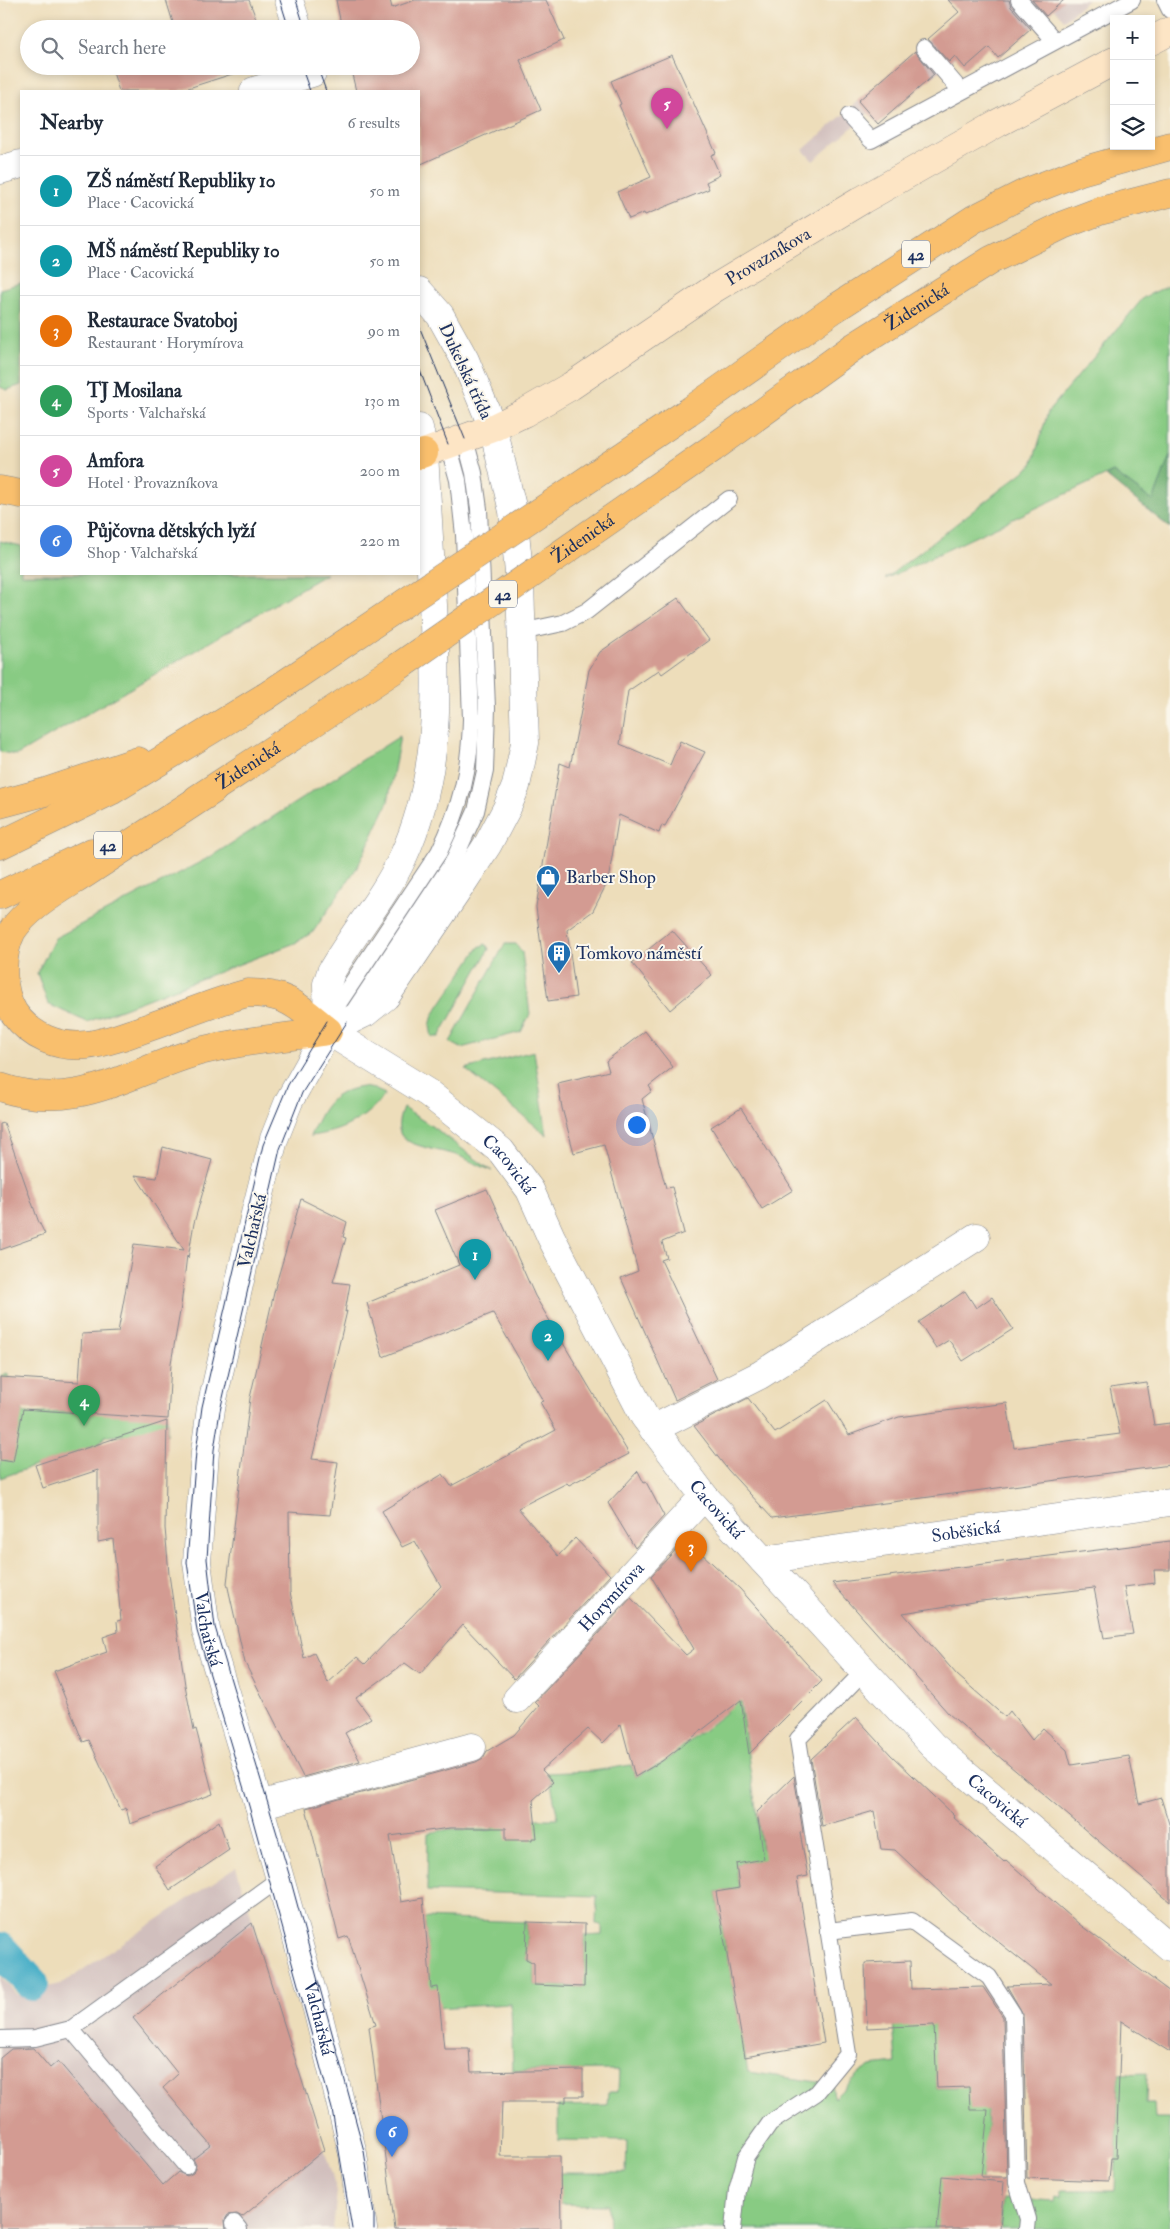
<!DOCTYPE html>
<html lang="en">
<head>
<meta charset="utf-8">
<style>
  body { margin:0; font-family:"IM FELL Double Pica",serif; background:#f6f6f7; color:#1f2937 }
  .controls { position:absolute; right:15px; top:15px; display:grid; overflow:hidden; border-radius:0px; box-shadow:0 2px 8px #0003 }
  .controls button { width:45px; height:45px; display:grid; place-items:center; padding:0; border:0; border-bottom:1px solid #e0e1e3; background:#fff; color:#1f2937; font:25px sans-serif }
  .you { position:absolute; left:636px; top:1124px; width:18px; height:18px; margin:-12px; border:4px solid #fff; border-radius:50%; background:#1a73e8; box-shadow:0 0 0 8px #1a73e833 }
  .badge { display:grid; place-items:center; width:32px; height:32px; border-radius:50%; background:#1f6fb2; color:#fff; font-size:16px; font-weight:700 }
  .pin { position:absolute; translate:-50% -41px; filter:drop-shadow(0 1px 2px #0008) }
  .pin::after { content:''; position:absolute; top:26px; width:18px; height:15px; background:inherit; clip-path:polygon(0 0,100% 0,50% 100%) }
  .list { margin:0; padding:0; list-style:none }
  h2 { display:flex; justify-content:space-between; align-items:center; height:65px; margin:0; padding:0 20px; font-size:21px }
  h2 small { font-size:16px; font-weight:400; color:#747a83 }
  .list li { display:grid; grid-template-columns:32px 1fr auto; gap:15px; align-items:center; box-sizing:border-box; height:70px; padding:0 20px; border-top:1px solid #e0e1e3 }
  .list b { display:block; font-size:19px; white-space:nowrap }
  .list p { margin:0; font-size:16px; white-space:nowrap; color:#747a83 }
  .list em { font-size:16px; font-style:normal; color:#747a83 }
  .icon { flex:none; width:28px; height:28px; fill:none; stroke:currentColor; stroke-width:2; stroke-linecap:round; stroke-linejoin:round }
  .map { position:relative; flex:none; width:1170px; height:2229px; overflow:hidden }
  .search { position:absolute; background:#fff; box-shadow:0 2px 8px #0003; left:20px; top:20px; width:400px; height:55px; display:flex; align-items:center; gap:12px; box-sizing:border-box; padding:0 18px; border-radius:28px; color:#747a83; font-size:19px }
  .panel { position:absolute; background:#fff; box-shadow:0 2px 8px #0003; left:20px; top:90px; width:400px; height:485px; border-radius:0px }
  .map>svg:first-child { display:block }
</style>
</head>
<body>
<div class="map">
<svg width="1170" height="2229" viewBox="0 0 1170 2229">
  <rect width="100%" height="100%" fill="#fbf7ec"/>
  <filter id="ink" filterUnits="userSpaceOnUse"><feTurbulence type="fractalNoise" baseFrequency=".02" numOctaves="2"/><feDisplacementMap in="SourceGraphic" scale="10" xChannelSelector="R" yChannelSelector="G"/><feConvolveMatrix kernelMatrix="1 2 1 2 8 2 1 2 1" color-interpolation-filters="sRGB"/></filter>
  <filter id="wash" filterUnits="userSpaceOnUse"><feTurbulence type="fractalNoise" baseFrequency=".0096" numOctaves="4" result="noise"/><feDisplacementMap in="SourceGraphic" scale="20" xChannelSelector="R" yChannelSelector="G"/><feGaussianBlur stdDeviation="1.12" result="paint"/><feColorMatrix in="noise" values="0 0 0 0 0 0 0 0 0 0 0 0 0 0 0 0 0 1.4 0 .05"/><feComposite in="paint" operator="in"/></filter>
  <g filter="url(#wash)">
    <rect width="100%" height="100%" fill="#edddba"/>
    <g fill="#d1bfbd">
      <polygon points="951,0 1088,0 1064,20 1054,9 998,58 989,47 956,57 878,124 869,113 813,161 803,150 959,12 950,1"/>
      <polygon points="236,1867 337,2191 333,2229 0,2229 0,1976 17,1995 63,1983"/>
    </g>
    <g fill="#88cb83" stroke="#527d70">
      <polygon points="21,283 21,385 7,390 0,387 0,289"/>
      <polygon points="1170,285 1170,456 1153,501 1113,472 885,579 1032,465 1048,412 1144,297"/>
      <polygon points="0,541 21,546 21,574 326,574 17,755 0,752"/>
      <polygon points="400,736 388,802 358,866 313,932 295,943 87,1022 48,1004 37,973 55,938 210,857"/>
      <polygon points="486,944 489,949 439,1037 432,1037 430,1026 433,1015 479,947"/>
      <polygon points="505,944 516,944 522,952 530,1014 521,1032 461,1048 450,1042"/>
      <polygon points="534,1051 547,1135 465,1069"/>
      <path d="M 362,1087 L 374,1089 L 385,1094 C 365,1120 342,1132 310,1136 C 323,1109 329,1092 362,1087 Z"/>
      <path d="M 403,1108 L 430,1125 L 492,1171 C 481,1166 470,1161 459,1156 C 446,1151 408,1147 401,1135 C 396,1126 400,1116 403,1108 Z"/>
      <polygon points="7,1373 24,1414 68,1412 167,1416 167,1435 105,1436 99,1444 0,1478 0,1376"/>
      <polygon points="732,1694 740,1702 762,1849 780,1857 736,1864 739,1888 716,1892 748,2072 832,2084 834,2098 860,2073 871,2066 896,2063 893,2021 937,2019 937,2088 957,2088 957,2085 969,2084 987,2110 985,2152 981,2180 937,2229 609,2229 608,2205 544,2204 544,2173 626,2173 627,2141 558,2140 558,2106 607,2105 608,2092 618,2092 619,2070 513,2071 511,2004 414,2009 356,1961 427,1945 425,1923 350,1936 423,1918 527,1922 526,1959 534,1963 534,1985 583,1987 585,1936 602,1935 602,1925 596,1924 597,1896 427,1891 428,1833 450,1829 489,1830 519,1819 558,1819 551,1784 553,1782 546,1773 593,1771 631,1765 635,1777 661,1764 727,1712 721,1704"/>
      <polygon points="1147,2073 1146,2104 1154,2104 1155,2118 1170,2118 1170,2229 1000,2229 1003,2199 1055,2202 1056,2196 1062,2197 1062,2190 1115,2190 1119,2074"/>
    </g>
    <polygon fill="#6eaf71" stroke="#446f68" points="1170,456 1170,528 1106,476 1113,472 1153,501"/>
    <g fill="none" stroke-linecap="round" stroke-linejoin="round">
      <polyline stroke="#48afc7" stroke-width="34" points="0,1949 32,1984"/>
    </g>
    <g id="blocks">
      <g fill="#d39b92">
        <polygon points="166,0 249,0 260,29 175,29"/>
        <polygon points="336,0 390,0 392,8 415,0 546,0 564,40 520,60 541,110 419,165 419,91 356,91 350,66 411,66 411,29 342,29"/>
        <polygon points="948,0 1009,0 1011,7 1031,29 998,58 989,47 965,68 955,56 949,62 928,39 959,12"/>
        <polygon points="1032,0 1064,0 1046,16"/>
        <polygon points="915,51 934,75 878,124 858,101"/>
        <polygon points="672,55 716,153 711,155 720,175 706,182 709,189 645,215 644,213 629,219 617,192 651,177 619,105 621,104 611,81"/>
        <polygon points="111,66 257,66 179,91 119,91"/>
        <polygon points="678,598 709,640 662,674 659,670 628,691 620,744 670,765 680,741 705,752 665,826 662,825 659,833 619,815 608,881 593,911 567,930 576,997 548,1001 536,907 560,763 570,767 589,670 600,652"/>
        <polygon points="672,930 712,975 670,1010 632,963"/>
        <polygon points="645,1031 673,1067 649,1086 652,1091 642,1099 666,1188 672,1187 684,1233 662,1242 667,1258 661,1260 717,1379 675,1400 621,1278 638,1271 604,1145 574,1153 562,1108 558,1083 609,1071 606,1061"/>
        <polygon points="741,1108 793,1190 762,1209 711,1127"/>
        <polygon points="4,1123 38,1220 45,1234 0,1250 0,1124"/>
        <polygon points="163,1147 212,1160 194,1223 188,1258 187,1255 181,1306 171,1363 168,1419 23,1409 13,1462 0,1460 0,1377 79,1382 82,1334 118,1332 134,1244 184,1250 135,1175 157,1178"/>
        <polygon points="487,1189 535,1296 629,1454 569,1485 567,1483 518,1508 558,1556 575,1538 610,1575 514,1679 463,1625 420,1674 405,1663 356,1698 371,1718 345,1733 360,1761 303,1777 245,1663 227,1583 250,1398 276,1284 301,1199 347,1222 343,1237 346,1238 333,1282 350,1284 345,1312 347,1311 312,1459 338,1462 330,1515 289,1512 290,1592 304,1658 314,1653 328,1683 357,1657 365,1664 441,1586 415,1541 402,1547 382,1511 443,1474 451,1486 556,1430 540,1402 543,1401 493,1313 383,1357 367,1303 459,1265 435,1210"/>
        <polygon points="965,1291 976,1308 992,1297 1013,1329 963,1361 949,1340 936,1348 919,1322"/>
        <polygon points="1147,1383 1154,1425 1170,1423 1170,1465 772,1518 728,1470 694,1426 748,1398 775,1433 827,1400 849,1435 899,1417 1007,1403 1014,1448 1120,1434 1110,1388"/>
        <polygon points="167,1421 165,1528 169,1574 185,1685 194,1730 196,1729 213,1794 130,1824 126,1808 121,1810 89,1740 83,1742 54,1671 107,1652 103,1637 118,1632 117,1621 121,1620 113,1539 98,1542 98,1470 43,1488 35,1465"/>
        <polygon points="638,1471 644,1483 646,1482 664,1516 635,1548 608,1503"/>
        <polygon points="686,1539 740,1589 822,1681 749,1754 741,1700 662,1761 635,1777 621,1724 603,1743 588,1729 542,1770 553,1782 533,1800 537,1838 532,1838 532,1840 506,1840 506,1828 450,1828 390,1836 401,1902 423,1898 431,1988 438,1987 444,2049 469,2049 471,2072 583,2070 583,2096 566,2096 566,2102 502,2102 500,2156 560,2156 561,2229 395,2229 369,2027 376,2025 348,1936 339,1939 306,1808 476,1762 483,1758 487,1751 514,1735 539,1706 535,1702 631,1598 686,1655 694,1649 651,1576"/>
        <polygon points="1170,1541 1170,1570 1154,1570 1155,1583 1124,1587 1133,1634 1104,1638 1094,1588 973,1602 903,1613 957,1675 1005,1717 1010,1711 1032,1740 1043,1728 1067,1750 1071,1765 1129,1756 1139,1804 1161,1798 1170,1827 1170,1902 949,1714 832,1583"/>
        <polygon points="856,1717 891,1755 954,1815 953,1817 1004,1862 1006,1860 1079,1924 1170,1992 1170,2052 1121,2021 1116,2158 1111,2158 1109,2181 1027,2178 1023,2014 1007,1986 1051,1984 960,1911 895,1850 881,1849 874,1811 822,1826 811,1759"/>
        <polygon points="794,1776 803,1832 800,1833 808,1876 797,1878 824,2043 745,2057 716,1892 739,1888 736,1864 764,1859 757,1812"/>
        <polygon points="219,1821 229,1850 170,1890 155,1866"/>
        <polygon points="527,1922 585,1924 584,1987 534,1985 534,1963 526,1959"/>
        <polygon points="252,1923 324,2150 242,2217 237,2214 228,2215 225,2220 226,2229 0,2229 0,2058 11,2049 33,2048 50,2068 58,2061 163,2185 178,2172 187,2176 193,2173 196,2165 193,2159 211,2145 163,2088 178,2074 133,2018"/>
        <polygon points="910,1961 911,1989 983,1987 1003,2017 1007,2177 981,2177 988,2110 970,2110 969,2087 937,2088 934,2025 867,2028 865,1963"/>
        <polygon points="942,2176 1004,2182 1000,2229 937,2229"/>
      </g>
    </g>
  </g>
  <g filter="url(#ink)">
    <use href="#blocks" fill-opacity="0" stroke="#84868c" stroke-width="1"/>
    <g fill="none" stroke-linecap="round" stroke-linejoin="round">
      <g stroke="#84868c" stroke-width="18">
        <g id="service">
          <polyline points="1019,0 1054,40"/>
          <polyline points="1165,0 1170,10"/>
          <polyline points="924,48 961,91"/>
          <polyline points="849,116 871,140 1132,0"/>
          <polyline points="521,632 563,623 587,611 729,499"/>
          <polyline points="352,1014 453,862 476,811 485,771 487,708 479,509 474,473 465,439"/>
          <path d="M 328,1019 L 439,852 C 461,807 470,769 471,719 L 464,535 L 458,480 L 448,444"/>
          <polyline points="828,1931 912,1921 989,1977 1013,2014 1017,2183 1028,2219 1027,2229"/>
          <polyline points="71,2029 186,2166"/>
          <polyline points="0,2039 35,2038 71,2029 279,1879"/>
          <polyline points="234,2223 239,2229"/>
          <polyline points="733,2229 737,2190 746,2157 770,2123 816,2093 848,2054 798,1739 864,1671"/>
        </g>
      </g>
      <g stroke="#84868c" stroke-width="29">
        <g id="minor">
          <polyline points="289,0 298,29"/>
          <polyline points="254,91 312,73"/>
          <polyline points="0,170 21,164"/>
          <path id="s1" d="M 328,1031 L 428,1093 L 501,1151 L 530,1190 L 551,1237 L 644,1416 L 704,1496 L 933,1746 L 1170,1947"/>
          <path id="s2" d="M 328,1031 L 289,1101 L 274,1139 L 255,1214 L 211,1408 L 205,1452 L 197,1562 L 206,1630 L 259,1805 L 317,2009 L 353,2154 L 363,2229"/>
          <polyline points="328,1031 365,1013 386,996 456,893 488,844 507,808 516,786 525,743 520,583 513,511 493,428 465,360 440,315 419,291"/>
          <path d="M 328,1031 L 327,984 L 331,972 C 353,933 384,898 403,857 C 440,777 438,691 433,605 C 430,554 427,504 424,453 L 419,428"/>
          <polyline points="653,1429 760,1375 976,1237"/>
          <path id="s3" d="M 763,1560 L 1170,1502"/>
          <path id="s4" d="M 517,1699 L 704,1496"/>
          <polyline points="259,1805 472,1747"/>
        </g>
      </g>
      <g stroke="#84868c" stroke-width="29">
        <g id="secondary">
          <polyline points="1151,41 1170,31"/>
          <path id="s5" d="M 424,453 L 493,428 L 524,413 L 571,386 L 715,288 L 862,200 L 998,123 L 1114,61"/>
        </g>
      </g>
      <g stroke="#84868c" stroke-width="29">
        <g id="trunk">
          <polyline points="688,412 834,309 974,219 1027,192 1081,171 1170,146"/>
          <path id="s6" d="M 713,448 L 852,348 L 991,260 L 1063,225 L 1100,211 L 1170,193"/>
          <polyline points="419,455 424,453"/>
          <polyline points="0,490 21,494"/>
          <path d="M 213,790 C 172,817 131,844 89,871 C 65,887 28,906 12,931 C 0,955 0,990 14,1013 C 31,1037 58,1048 87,1045 C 106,1043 123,1036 141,1030 C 177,1018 212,1002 248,993 C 288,993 299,1007 328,1031"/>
          <path id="s7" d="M 197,799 L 292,737"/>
          <polyline points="0,804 45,792 138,761"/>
          <polyline points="0,845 111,791 265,697"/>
          <polyline points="0,895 92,852"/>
          <path d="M 0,1087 C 77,1114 129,1071 200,1051 C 241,1040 286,1038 328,1031"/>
        </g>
      </g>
      <use href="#service" stroke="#fff" stroke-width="16"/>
      <use href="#minor" stroke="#fff" stroke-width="28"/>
      <use href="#secondary" stroke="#fde5c5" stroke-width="28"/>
      <use href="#trunk" stroke="#f9bf6d" stroke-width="28"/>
      <g stroke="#1b2f5e" stroke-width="1">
        <polyline points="280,0 289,29"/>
        <polyline points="296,0 305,29"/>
        <polyline points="301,66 310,91"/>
        <polyline points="317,66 326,91"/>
        <polyline points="419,326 465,439"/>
        <polyline points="419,368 448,444"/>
        <polyline points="327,1021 288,1085 263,1145 202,1407 196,1452 187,1562 197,1631 249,1806 332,2109 352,2229"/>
        <polyline points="347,1022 302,1093 280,1149 220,1411 214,1450 207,1559 215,1627 289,1874 364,2151 374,2215 374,2229"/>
      </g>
      <g stroke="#84868c" stroke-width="29" stroke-linecap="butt">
        <g id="trunk-bridge">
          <polyline points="265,697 688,412"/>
          <path id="s8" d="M 292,737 L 398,667 L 713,448"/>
        </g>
      </g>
      <use href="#trunk-bridge" stroke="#f9bf6d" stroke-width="28"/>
    </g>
  </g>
  <defs>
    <g id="shop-pin" transform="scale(1.25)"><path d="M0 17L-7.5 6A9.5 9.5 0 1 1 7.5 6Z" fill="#1f6fb2" stroke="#fbf7ec"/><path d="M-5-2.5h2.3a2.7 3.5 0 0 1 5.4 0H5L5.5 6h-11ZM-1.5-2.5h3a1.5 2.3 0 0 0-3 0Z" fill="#fff"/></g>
    <g id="building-pin" transform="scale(1.25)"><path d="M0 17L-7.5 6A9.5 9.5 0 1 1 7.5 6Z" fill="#1f6fb2" stroke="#fbf7ec"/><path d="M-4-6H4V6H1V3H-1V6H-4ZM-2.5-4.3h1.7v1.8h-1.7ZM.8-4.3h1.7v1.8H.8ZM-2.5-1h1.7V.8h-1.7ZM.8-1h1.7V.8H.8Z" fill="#fff"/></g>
  </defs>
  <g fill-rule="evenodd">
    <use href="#shop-pin" x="548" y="877"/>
    <use href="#building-pin" x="559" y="953"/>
  </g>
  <g text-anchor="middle" stroke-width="4" stroke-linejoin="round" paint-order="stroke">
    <g fill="#fbf7ec" stroke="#5e6b89" stroke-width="1">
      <rect x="902" y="240.5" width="28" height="27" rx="4"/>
      <rect x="489" y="580.5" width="28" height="27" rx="4"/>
      <rect x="94" y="831.5" width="28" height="27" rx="4"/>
    </g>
    <g font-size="16" font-weight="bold" fill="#1b2f5e">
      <text x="916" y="260">42</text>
      <text x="503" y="600">42</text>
      <text x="108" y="851">42</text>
    </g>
    <g font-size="18" fill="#1b2f5e" stroke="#fbf7ec">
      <text dy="6" stroke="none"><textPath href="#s5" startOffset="398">Provazníkova</textPath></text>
      <text dy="6" stroke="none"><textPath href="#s6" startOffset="248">Židenická</textPath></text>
      <text transform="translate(466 371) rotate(65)" y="6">Dukelská třída</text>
      <text dy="6" stroke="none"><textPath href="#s8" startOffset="352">Židenická</textPath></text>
      <text dy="6" stroke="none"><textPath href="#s7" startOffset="61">Židenická</textPath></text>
      <text dy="6" stroke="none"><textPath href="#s1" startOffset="226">Cacovická</textPath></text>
      <text transform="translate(252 1231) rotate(-77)" y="6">Valchařská</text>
      <text dy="6" stroke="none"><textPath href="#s1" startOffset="631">Cacovická</textPath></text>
      <text dy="6" stroke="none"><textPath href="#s3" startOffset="205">Soběšická</textPath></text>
      <text dy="6" stroke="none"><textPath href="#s4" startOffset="139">Horymírova</textPath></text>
      <text dy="6" stroke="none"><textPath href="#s2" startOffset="620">Valchařská</textPath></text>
      <text dy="6" stroke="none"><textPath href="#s1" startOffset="1036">Cacovická</textPath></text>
      <text dy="6" stroke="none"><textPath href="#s2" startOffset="1025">Valchařská</textPath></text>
    </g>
    <g font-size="18" fill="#1b2f5e" stroke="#fbf7ec" text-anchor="start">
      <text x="566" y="883">Barber Shop</text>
      <text x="576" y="959">Tomkovo náměstí</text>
    </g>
  </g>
</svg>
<div class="controls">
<button>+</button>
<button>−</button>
<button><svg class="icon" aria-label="layers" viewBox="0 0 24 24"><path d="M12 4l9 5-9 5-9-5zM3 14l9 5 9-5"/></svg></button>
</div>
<div class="you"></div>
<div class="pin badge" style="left:475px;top:1280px;background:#0f9aa8">1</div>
<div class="pin badge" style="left:548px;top:1361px;background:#0f9aa8">2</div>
<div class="pin badge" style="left:691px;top:1572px;background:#e8710a">3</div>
<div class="pin badge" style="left:84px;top:1426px;background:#2e9e5b">4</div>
<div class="pin badge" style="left:667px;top:129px;background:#d1479c">5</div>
<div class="pin badge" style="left:392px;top:2157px;background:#3f7fe0">6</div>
<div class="search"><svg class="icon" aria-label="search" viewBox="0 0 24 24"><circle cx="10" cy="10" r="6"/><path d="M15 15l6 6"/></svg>Search here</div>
<section class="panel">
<h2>Nearby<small>6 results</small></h2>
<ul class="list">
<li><span class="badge" style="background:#0f9aa8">1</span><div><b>ZŠ náměstí Republiky 10</b><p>Place · Cacovická</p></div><em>50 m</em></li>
<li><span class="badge" style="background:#0f9aa8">2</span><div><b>MŠ náměstí Republiky 10</b><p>Place · Cacovická</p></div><em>50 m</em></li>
<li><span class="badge" style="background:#e8710a">3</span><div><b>Restaurace Svatoboj</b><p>Restaurant · Horymírova</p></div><em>90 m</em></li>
<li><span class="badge" style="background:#2e9e5b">4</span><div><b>TJ Mosilana</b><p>Sports · Valchařská</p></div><em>130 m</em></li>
<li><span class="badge" style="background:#d1479c">5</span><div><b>Amfora</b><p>Hotel · Provazníkova</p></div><em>200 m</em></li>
<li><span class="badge" style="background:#3f7fe0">6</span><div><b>Půjčovna dětských lyží</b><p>Shop · Valchařská</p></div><em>220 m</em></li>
</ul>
</section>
</div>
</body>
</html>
